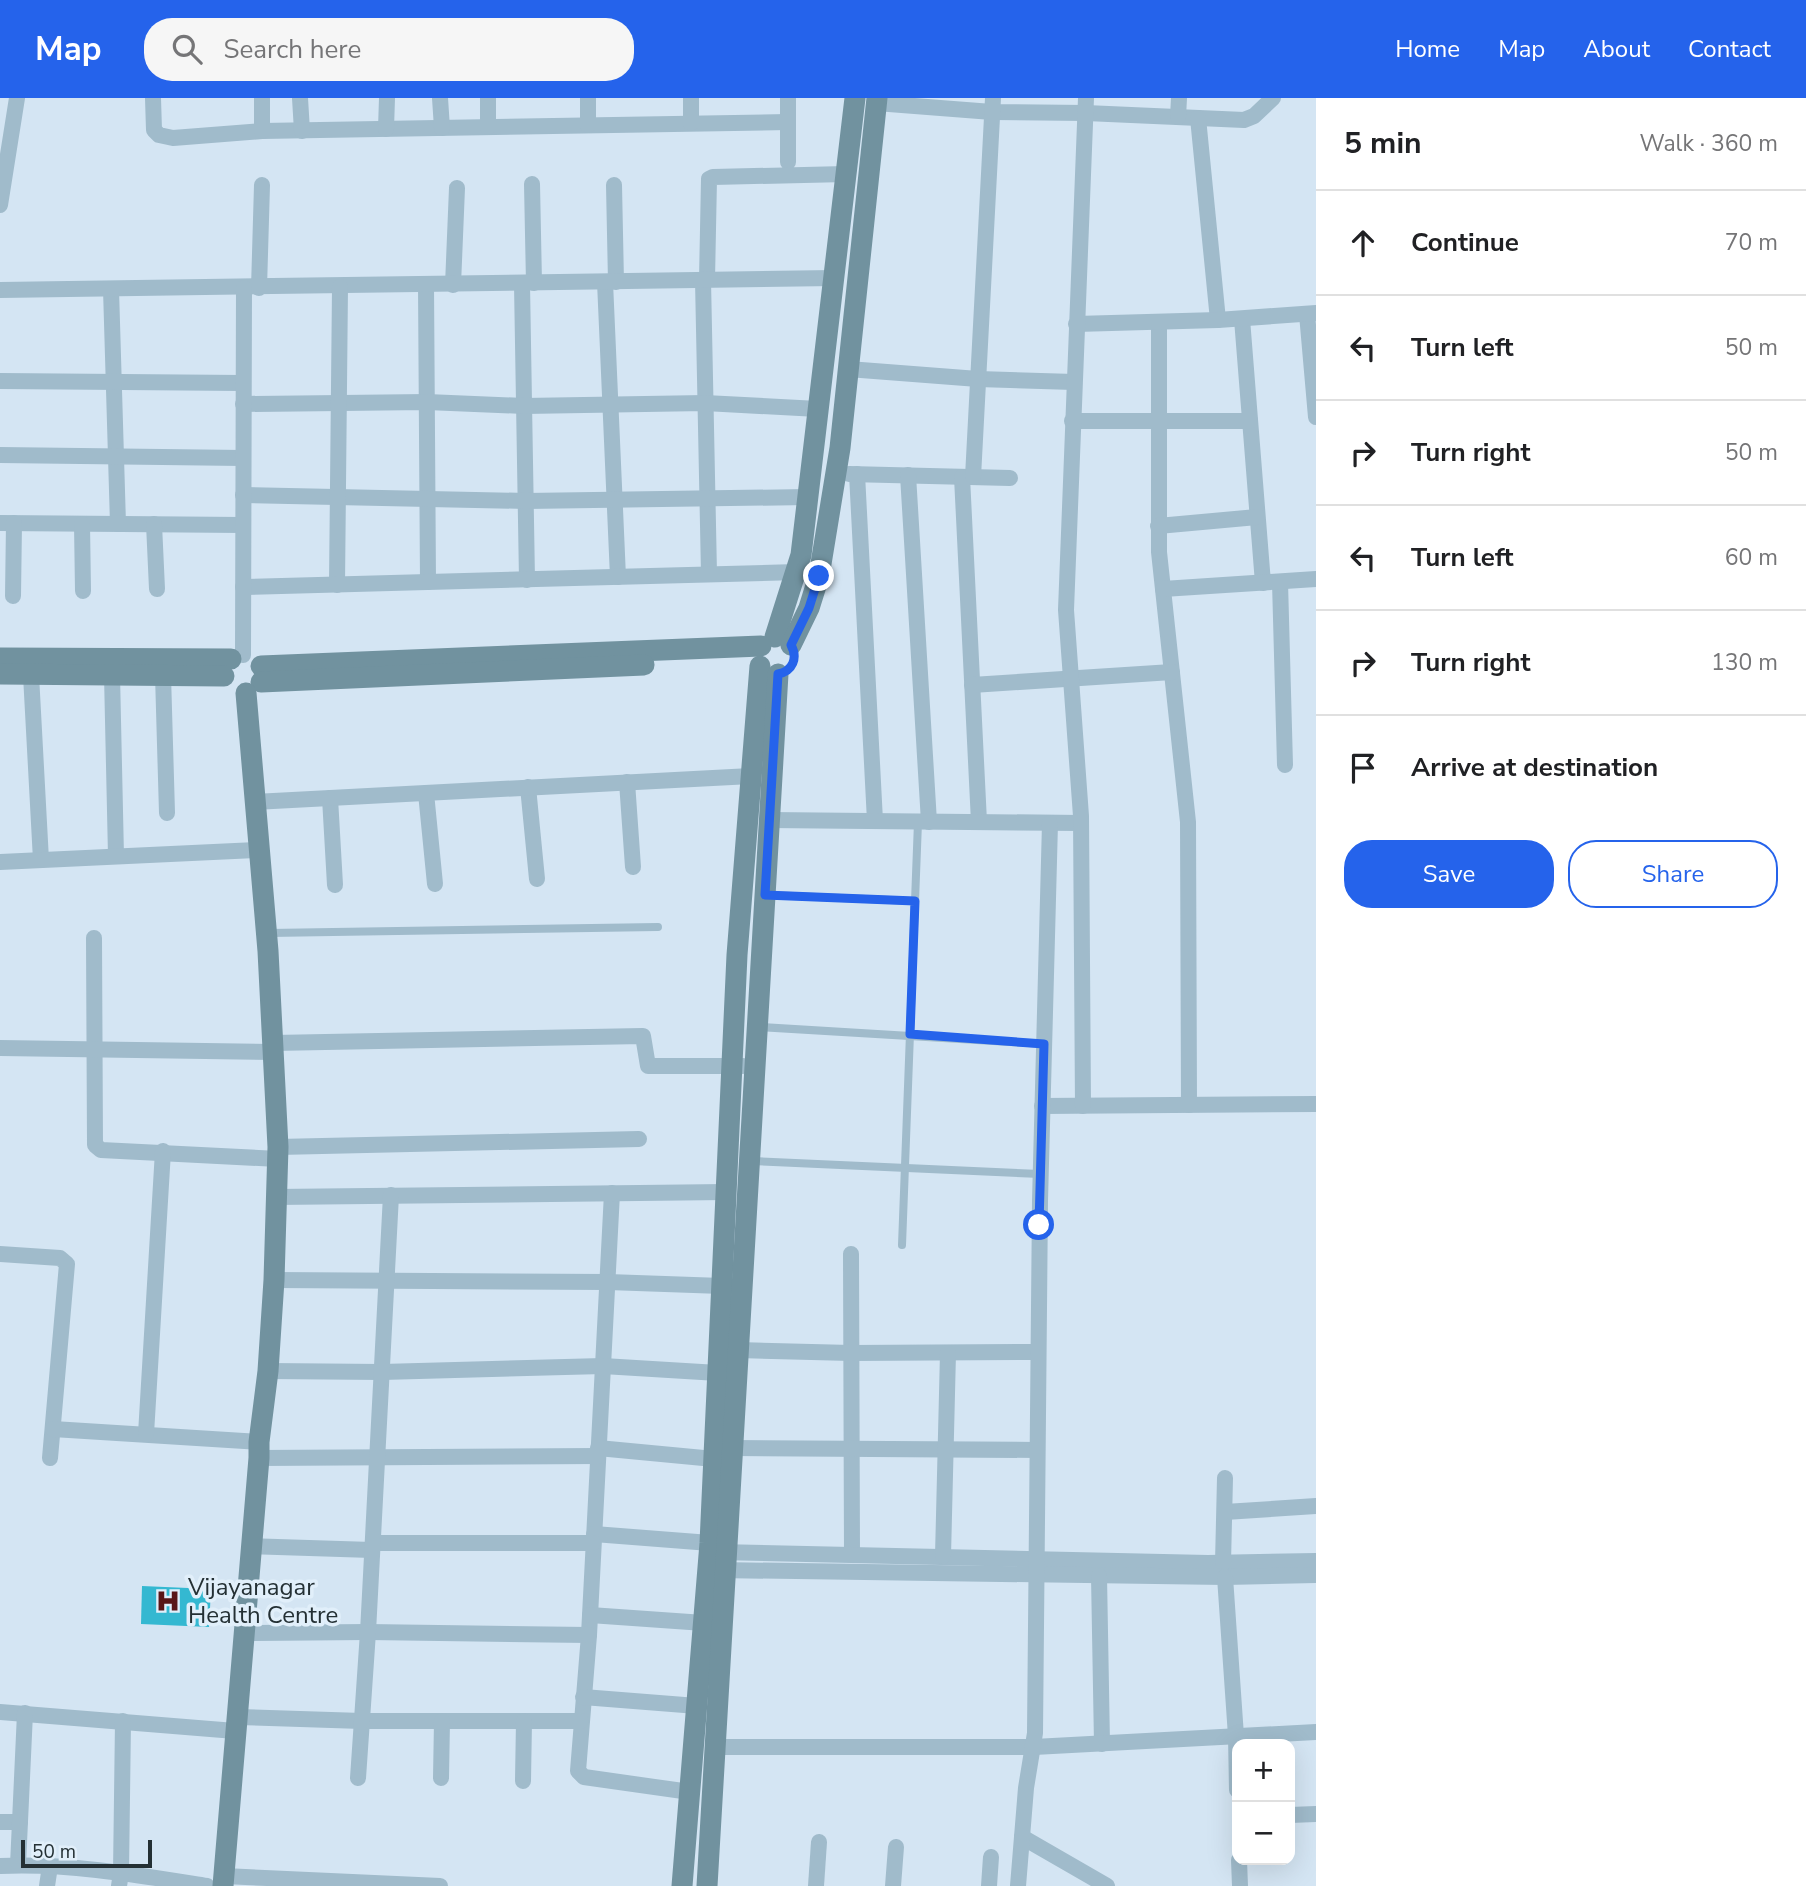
<!DOCTYPE html>
<html lang="en">
<head>
<meta charset="utf-8">
<style>
  body { margin:0; font-family:"Nunito Sans",sans-serif; background:#f6f6f6; color:#202124 }
  .controls { position:absolute; right:21px; bottom:21px; display:grid; overflow:hidden; border-radius:14px; box-shadow:0 7px 28px #0002 }
  .controls button { width:63px; height:63px; display:grid; place-items:center; padding:0; border:0; border-bottom:2px solid #e0e0e0; background:#fff; color:#202124; font:35px sans-serif }
  .scale { position:absolute; left:21px; bottom:18px; width:131px; box-sizing:border-box; padding-left:7px; border:4px solid #243034; border-top:0; font-size:19px; line-height:24px; white-space:nowrap; color:#243034; -webkit-text-stroke:5px #e1effa; paint-order:stroke }
  .stop { position:absolute; width:21px; height:21px; margin:-16px; border:5px solid #2563eb; border-radius:50%; background:#fff }
  .stop.end { background:#2563eb; border-color:#fff; box-shadow:0 2px 7px #0008 }
  .list { margin:0; padding:0; list-style:none }
  h2 { display:flex; justify-content:space-between; align-items:center; height:91px; margin:0; padding:0 28px; font-size:30px }
  h2 small { font-size:23px; font-weight:400; color:#757577 }
  .list li { display:grid; grid-template-columns:46px 1fr auto; gap:21px; align-items:center; box-sizing:border-box; height:105px; padding:0 28px; border-top:2px solid #e0e0e0 }
  .list b { display:block; font-size:26px; white-space:nowrap }
  .list em { font-size:23px; font-style:normal; color:#757577 }
  .actions { display:flex; gap:14px; padding:21px 28px }
  .actions a { flex:1; padding:16px 0; border:2px solid #2563eb; border-radius:28px; text-align:center; font-size:24px; color:#2563eb }
  .actions .main { background:#2563eb; color:#fff }
  .icon { flex:none; width:38px; height:38px; fill:none; stroke:currentColor; stroke-width:2; stroke-linecap:round; stroke-linejoin:round }
  .map { position:relative; flex:none; width:1316px; height:1788px; overflow:hidden }
  header { display:flex; align-items:center; gap:42px; box-sizing:border-box; height:98px; padding:0 35px; background:#2563eb; color:#fff }
  header strong { font-size:33px }
  nav { display:flex; gap:38px; margin-inline-start:auto; font-size:24px }
  .search { width:490px; height:63px; background:#f6f6f6; display:flex; align-items:center; gap:18px; box-sizing:border-box; padding:0 24px; border-radius:28px; color:#757577; font-size:26px }
  main { display:flex }
  aside { flex:1; background:#fff }
  .map>svg:first-child { display:block }
</style>
</head>
<body>
<header>
<strong>Map</strong>
<div class="search"><svg class="icon" aria-label="search" viewBox="0 0 24 24"><circle cx="10" cy="10" r="6"/><path d="M15 15l6 6"/></svg>Search here</div>
<nav><a>Home</a><a>Map</a><a>About</a><a>Contact</a></nav>
</header>
<main>
<div class="map">
<svg width="1316" height="1788" viewBox="0 0 1316 1788">
  <rect width="100%" height="100%" fill="#d4e5f3"/>
  <polygon fill="#34b8d1" points="142,1488 211,1491 209,1529 141,1526"/>
  <g fill="none" stroke-linecap="round" stroke-linejoin="round">
    <g stroke="#a0bbcb" stroke-width="8">
      <polyline points="768,797 915,803"/>
      <polyline points="269,835 658,829"/>
      <polyline points="760,929 1044,946"/>
      <polyline points="752,1063 1040,1076"/>
      <polyline points="902,1147 918,724"/>
    </g>
    <g stroke="#a0bbcb" stroke-width="16">
      <polyline points="153,0 154,32 159,37 173,40 262,33 788,24"/>
      <polyline points="262,0 262,33"/>
      <polyline points="300,0 302,33"/>
      <polyline points="440,0 442,30"/>
      <polyline points="488,0 488,29"/>
      <polyline points="691,0 691,25"/>
      <polyline points="788,0 788,64"/>
      <polyline points="876,5 992,14 1086,15 1244,22 1254,18 1273,0"/>
      <polyline points="1178,19 1179,0"/>
      <polyline points="1198,20 1218,222"/>
      <polyline points="588,27 588,0"/>
      <polyline points="386,31 387,0"/>
      <polyline points="532,86 534,185"/>
      <polyline points="614,87 616,184"/>
      <polyline points="0,107 17,0"/>
      <polyline points="703,182 709,476"/>
      <polyline points="707,182 709,81 713,79 846,76"/>
      <polyline points="605,184 618,479"/>
      <polyline points="522,186 527,482"/>
      <polyline points="426,187 428,484"/>
      <polyline points="453,187 457,90"/>
      <polyline points="259,190 262,87"/>
      <polyline points="111,191 118,426"/>
      <polyline points="0,192 834,180"/>
      <polyline points="1307,216 1316,319"/>
      <polyline points="1242,221 1263,485"/>
      <polyline points="1159,224 1159,454 1188,724 1189,1007"/>
      <polyline points="1076,226 1218,222 1316,215"/>
      <polyline points="848,271 978,281 1074,284"/>
      <polyline points="0,283 243,285"/>
      <polyline points="243,306 427,304 524,308 705,305 818,311"/>
      <polyline points="1072,323 1250,323"/>
      <polyline points="0,357 243,360"/>
      <polyline points="849,376 1010,380"/>
      <polyline points="857,376 875,723"/>
      <polyline points="908,377 929,724"/>
      <polyline points="962,379 979,724"/>
      <polyline points="973,379 993,0"/>
      <polyline points="243,397 526,403 808,399"/>
      <polyline points="0,425 243,427"/>
      <polyline points="82,426 83,493"/>
      <polyline points="154,426 157,491"/>
      <polyline points="1158,428 1257,419"/>
      <polyline points="1280,484 1285,667"/>
      <polyline points="337,487 340,189"/>
      <polyline points="243,489 797,474"/>
      <polyline points="1163,491 1316,481"/>
      <polyline points="13,498 14,425"/>
      <polyline points="243,557 244,190"/>
      <polyline points="31,577 41,762"/>
      <polyline points="112,577 116,758"/>
      <polyline points="163,577 167,715"/>
      <polyline points="972,587 1172,574"/>
      <polyline points="627,684 633,769"/>
      <polyline points="528,689 537,781"/>
      <polyline points="426,695 435,786"/>
      <polyline points="330,700 335,787"/>
      <polyline points="254,704 751,678"/>
      <polyline points="769,722 1081,725"/>
      <polyline points="0,764 258,752"/>
      <polyline points="94,840 95,1047 101,1052 278,1061"/>
      <polyline points="273,945 643,938 648,968 743,968"/>
      <polyline points="0,950 274,954"/>
      <polyline points="1042,1008 1316,1006"/>
      <polyline points="1083,1008 1081,718 1066,512 1086,0"/>
      <polyline points="278,1049 639,1041"/>
      <polyline points="612,1095 589,1537 578,1673 584,1679 690,1694"/>
      <polyline points="275,1099 726,1094"/>
      <polyline points="0,1156 60,1160 67,1166 50,1360"/>
      <polyline points="851,1156 852,1456"/>
      <polyline points="274,1182 608,1184 722,1188"/>
      <polyline points="738,1252 851,1255 1038,1254"/>
      <polyline points="268,1273 382,1274 603,1268 718,1275"/>
      <polyline points="53,1331 259,1344"/>
      <polyline points="146,1336 163,1053"/>
      <polyline points="598,1350 714,1361"/>
      <polyline points="733,1350 1037,1352"/>
      <polyline points="259,1360 598,1358"/>
      <polyline points="1225,1414 1316,1408"/>
      <polyline points="594,1436 710,1445"/>
      <polyline points="373,1445 593,1445"/>
      <polyline points="250,1448 372,1452"/>
      <polyline points="718,1454 1208,1465 1316,1463"/>
      <polyline points="943,1458 948,1255"/>
      <polyline points="1223,1465 1225,1380"/>
      <polyline points="717,1472 1225,1479 1316,1477"/>
      <polyline points="1099,1478 1102,1646"/>
      <polyline points="1225,1479 1236,1638 1237,1692"/>
      <polyline points="590,1517 704,1525"/>
      <polyline points="243,1535 368,1534 589,1537"/>
      <polyline points="583,1599 697,1608"/>
      <polyline points="0,1614 235,1633"/>
      <polyline points="237,1619 362,1623 581,1623"/>
      <polyline points="715,1649 1034,1649 1316,1634"/>
      <polyline points="358,1680 368,1534 391,1097"/>
      <polyline points="441,1680 442,1623"/>
      <polyline points="523,1683 524,1623"/>
      <polyline points="1290,1717 1316,1716"/>
      <polyline points="0,1724 20,1724"/>
      <polyline points="1022,1739 1107,1788"/>
      <polyline points="1239,1762 1240,1788"/>
      <polyline points="18,1767 25,1615"/>
      <path d="M 0,1768 C 70,1765 138,1777 207,1788"/>
      <polyline points="224,1778 440,1788"/>
      <polyline points="47,1788 50,1768"/>
      <polyline points="119,1788 121,1775 123,1623"/>
      <polyline points="816,1788 819,1744"/>
      <polyline points="893,1788 896,1749"/>
      <polyline points="989,1788 991,1759"/>
      <polyline points="1018,1788 1026,1690 1035,1635 1040,1103 1050,725"/>
    </g>
    <g stroke="#71929f" stroke-width="21">
      <polyline points="775,539 801,457 855,0"/>
      <polyline points="791,547 809,510 819,478 840,350 877,0"/>
      <polyline points="0,560 231,561"/>
      <polyline points="261,568 761,548"/>
      <polyline points="0,576 224,578"/>
      <polyline points="261,584 644,567"/>
      <polyline points="223,1788 259,1360 259,1344 268,1273 274,1182 278,1049 268,853 246,595"/>
      <polyline points="682,1788 710,1445 737,857 760,568"/>
      <polyline points="707,1788 778,576"/>
    </g>
  </g>
  <g fill="none" stroke-linecap="round" stroke-linejoin="round">
    <path stroke="#2563eb" stroke-width="9" d="M 819,478 L 809,510 L 791,547 C 798,560 793,573 778,576 L 765,797 L 915,803 L 910,936 L 1044,946 L 1039,1127"/>
  </g>
  <defs>
    <g id="hospital-bare" transform="scale(1.89)"><path d="M-5-5h3v3.5h4V-5h3V5h-3V1.5h-4V5h-3Z" fill="#591617" stroke="#e1effa" stroke-width="2.5" paint-order="stroke"/></g>
  </defs>
  <g fill-rule="evenodd">
    <use href="#hospital-bare" x="168" y="1503"/>
  </g>
  <g text-anchor="middle" stroke-width="7" stroke-linejoin="round" paint-order="stroke">
    <g font-size="24" fill="#243034" stroke="#e1effa" text-anchor="start">
      <text x="188" y="1497">Vijayanagar<tspan x="188" dy="28">Health Centre</tspan></text>
    </g>
  </g>
</svg>
<div class="controls">
<button>+</button>
<button>−</button>
</div>
<div class="scale">50 m</div>
<div class="stop" style="left:1039px;top:1127px"></div>
<div class="stop end" style="left:819px;top:478px"></div>
</div>
<aside>
<h2>5 min<small>Walk · 360 m</small></h2>
<ul class="list">
<li><svg class="icon" aria-label="ahead" viewBox="0 0 24 24"><path d="M12 20V5M6 11l6-6 6 6"/></svg><div><b>Continue</b></div><em>70 m</em></li>
<li><svg class="icon" aria-label="left" viewBox="0 0 24 24"><path d="M17 20v-9H6M10 6l-5 5 5 5"/></svg><div><b>Turn left</b></div><em>50 m</em></li>
<li><svg class="icon" aria-label="right" viewBox="0 0 24 24"><path d="M7 20v-9h11M14 6l5 5-5 5"/></svg><div><b>Turn right</b></div><em>50 m</em></li>
<li><svg class="icon" aria-label="left" viewBox="0 0 24 24"><path d="M17 20v-9H6M10 6l-5 5 5 5"/></svg><div><b>Turn left</b></div><em>60 m</em></li>
<li><svg class="icon" aria-label="right" viewBox="0 0 24 24"><path d="M7 20v-9h11M14 6l5 5-5 5"/></svg><div><b>Turn right</b></div><em>130 m</em></li>
<li><svg class="icon" aria-label="arrive" viewBox="0 0 24 24"><path d="M6 21V4h12l-3 4 3 4H6"/></svg><div><b>Arrive at destination</b></div></li>
</ul>
<div class="actions"><a class="main">Save</a><a>Share</a></div>
</aside>
</main>
</body>
</html>
